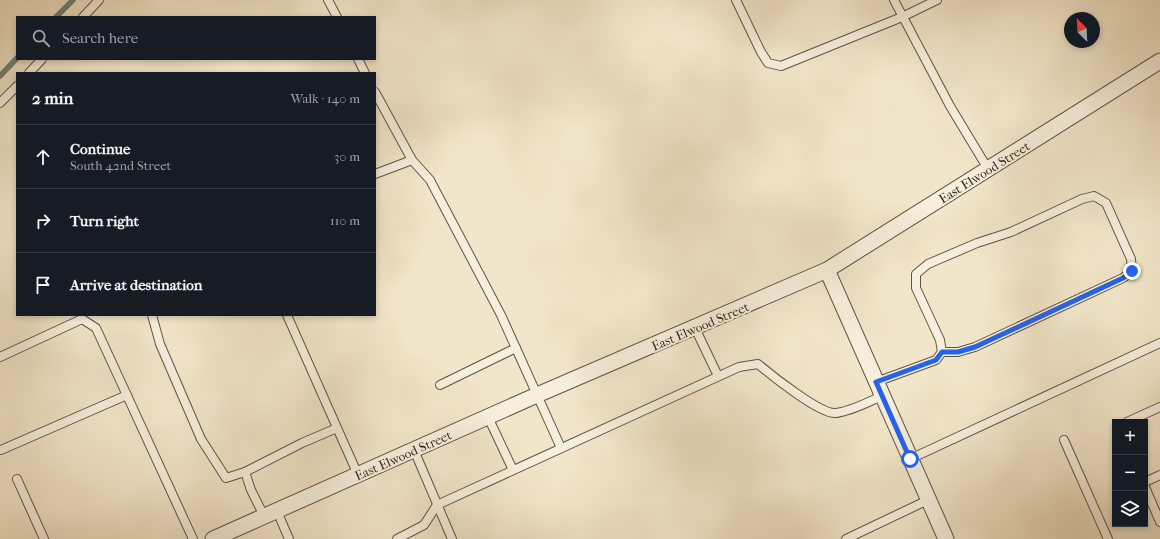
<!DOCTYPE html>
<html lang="en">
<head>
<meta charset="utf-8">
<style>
  body { margin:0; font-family:"IM FELL French Canon",serif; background:#20242c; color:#f1f3f6 }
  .controls { position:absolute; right:12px; bottom:12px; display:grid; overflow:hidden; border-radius:0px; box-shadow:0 2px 6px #0003 }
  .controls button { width:36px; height:36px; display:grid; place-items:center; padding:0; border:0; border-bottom:1px solid #363941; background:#171b24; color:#f1f3f6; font:20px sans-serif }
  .compass { position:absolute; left:1064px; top:12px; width:36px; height:36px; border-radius:50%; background:#171b24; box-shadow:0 2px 6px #0003; rotate:336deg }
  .stop { position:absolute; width:12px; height:12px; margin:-9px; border:3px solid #2563eb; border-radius:50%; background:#fff }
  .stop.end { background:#2563eb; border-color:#fff; box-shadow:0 1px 4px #0008 }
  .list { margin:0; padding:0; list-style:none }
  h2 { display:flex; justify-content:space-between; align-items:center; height:52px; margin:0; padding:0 16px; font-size:17px }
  h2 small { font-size:13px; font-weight:400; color:#9ea1a6 }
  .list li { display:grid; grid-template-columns:26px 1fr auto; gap:12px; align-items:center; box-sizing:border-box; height:64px; padding:0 16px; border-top:1px solid #363941 }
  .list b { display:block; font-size:15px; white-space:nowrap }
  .list p { margin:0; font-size:13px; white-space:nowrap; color:#9ea1a6 }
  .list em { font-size:13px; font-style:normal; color:#9ea1a6 }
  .icon { flex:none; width:22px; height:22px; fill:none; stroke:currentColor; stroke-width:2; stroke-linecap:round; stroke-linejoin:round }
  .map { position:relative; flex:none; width:1160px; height:539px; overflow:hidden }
  .search { position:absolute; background:#171b24; box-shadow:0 2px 6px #0003; left:16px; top:16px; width:360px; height:44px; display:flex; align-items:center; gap:10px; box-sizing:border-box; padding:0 14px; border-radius:0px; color:#9ea1a6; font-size:15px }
  .panel { position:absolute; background:#171b24; box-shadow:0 2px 6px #0003; left:16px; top:72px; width:360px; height:244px; border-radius:0px }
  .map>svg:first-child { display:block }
</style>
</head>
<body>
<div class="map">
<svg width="1160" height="539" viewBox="0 0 1160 539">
  <rect width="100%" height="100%" fill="#f2e6ca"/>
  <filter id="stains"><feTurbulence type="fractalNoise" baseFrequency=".005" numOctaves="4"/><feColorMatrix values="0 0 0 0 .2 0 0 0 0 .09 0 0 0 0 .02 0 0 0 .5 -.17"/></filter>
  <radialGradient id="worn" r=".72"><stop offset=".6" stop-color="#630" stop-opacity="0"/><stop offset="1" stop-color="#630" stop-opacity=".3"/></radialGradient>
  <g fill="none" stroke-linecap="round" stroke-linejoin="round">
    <g stroke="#71807a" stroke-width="5.5">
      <polyline points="56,17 73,0"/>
      <polyline points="0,76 17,58"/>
    </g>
    <g stroke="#5f5442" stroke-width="10">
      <g id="service">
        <polyline points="328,0 337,17"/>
        <polyline points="736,0 761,52 768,63 781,66 902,17 937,0"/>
        <polyline points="894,0 950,106 988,169"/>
        <polyline points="83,17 99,0"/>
        <polyline points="358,59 365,73"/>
        <polyline points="29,73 42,59"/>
        <polyline points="375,92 412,160 430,180 501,315 561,448"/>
        <polyline points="0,103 17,86"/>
        <polyline points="375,174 412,160"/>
        <polyline points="152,315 160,344 201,439 226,478 245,472"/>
        <polyline points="287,315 358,475"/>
        <polyline points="695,328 718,376"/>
        <polyline points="0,357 82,319 96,328 193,539"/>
        <polyline points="876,382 936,360 942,352 940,340 916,288 916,274 928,264 977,243 1011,232 1082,199 1094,196 1106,203 1131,259 1132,271 1123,278 975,347 958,352 942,352"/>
        <polyline points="440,385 516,348"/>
        <polyline points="488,417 513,470"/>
        <polyline points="1127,422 1160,407"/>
        <polyline points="1064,440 1108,539"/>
        <polyline points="1,450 127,395"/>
        <polyline points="414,450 452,539"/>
        <polyline points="910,459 1160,343"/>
        <polyline points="17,479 44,539"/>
        <polyline points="1145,482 1160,475"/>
        <polyline points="1145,487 1160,522"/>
        <polyline points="277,511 289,539"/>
        <polyline points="264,516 251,490 245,472 302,443 337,428"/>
        <path d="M 397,539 L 424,525 L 437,505 L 739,367 L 758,364 C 771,375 821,415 836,413 C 852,411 868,402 882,396"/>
        <polyline points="846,539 928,500"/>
      </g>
    </g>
    <g stroke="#5f5442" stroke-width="17">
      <g id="minor">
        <polyline points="827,270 946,539"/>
        <polyline points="213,539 537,395 827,270 1160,61"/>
      </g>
    </g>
    <use href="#service" stroke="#f7efdd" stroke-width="8"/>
    <use href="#minor" stroke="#f7efdd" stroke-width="15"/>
  </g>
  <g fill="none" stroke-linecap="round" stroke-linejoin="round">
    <polyline stroke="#2563eb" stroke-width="5" points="910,459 876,382 936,360 942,352 958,352 975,347 1123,278 1132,271"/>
  </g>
  <g text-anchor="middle" stroke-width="4" stroke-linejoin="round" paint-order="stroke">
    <g font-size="13" fill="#2e2315" stroke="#f7efdd">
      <text transform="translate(984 172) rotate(-32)" y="5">East Elwood Street</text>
      <text transform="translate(700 326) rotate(-23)" y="5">East Elwood Street</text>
      <text transform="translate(403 455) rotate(-24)" y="5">East Elwood Street</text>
    </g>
  </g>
  <rect width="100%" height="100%" filter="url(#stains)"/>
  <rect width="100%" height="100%" fill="url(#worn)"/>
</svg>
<div class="controls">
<button>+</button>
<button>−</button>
<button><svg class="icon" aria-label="layers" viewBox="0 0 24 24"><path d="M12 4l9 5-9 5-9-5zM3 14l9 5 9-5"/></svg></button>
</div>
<svg class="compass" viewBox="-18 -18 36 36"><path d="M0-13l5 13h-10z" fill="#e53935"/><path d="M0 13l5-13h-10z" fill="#9ea1a6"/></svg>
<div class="stop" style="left:910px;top:459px"></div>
<div class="stop end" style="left:1132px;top:271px"></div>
<div class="search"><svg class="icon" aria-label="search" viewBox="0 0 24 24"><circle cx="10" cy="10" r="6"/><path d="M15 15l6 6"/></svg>Search here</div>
<section class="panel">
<h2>2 min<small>Walk · 140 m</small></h2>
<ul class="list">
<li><svg class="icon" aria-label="ahead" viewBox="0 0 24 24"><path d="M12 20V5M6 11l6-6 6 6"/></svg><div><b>Continue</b><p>South 42nd Street</p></div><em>30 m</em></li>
<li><svg class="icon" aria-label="right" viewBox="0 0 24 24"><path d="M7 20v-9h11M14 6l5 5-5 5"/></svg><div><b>Turn right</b></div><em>110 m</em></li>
<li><svg class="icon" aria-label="arrive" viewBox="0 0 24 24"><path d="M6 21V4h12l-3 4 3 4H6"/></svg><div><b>Arrive at destination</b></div></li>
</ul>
</section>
</div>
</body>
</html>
